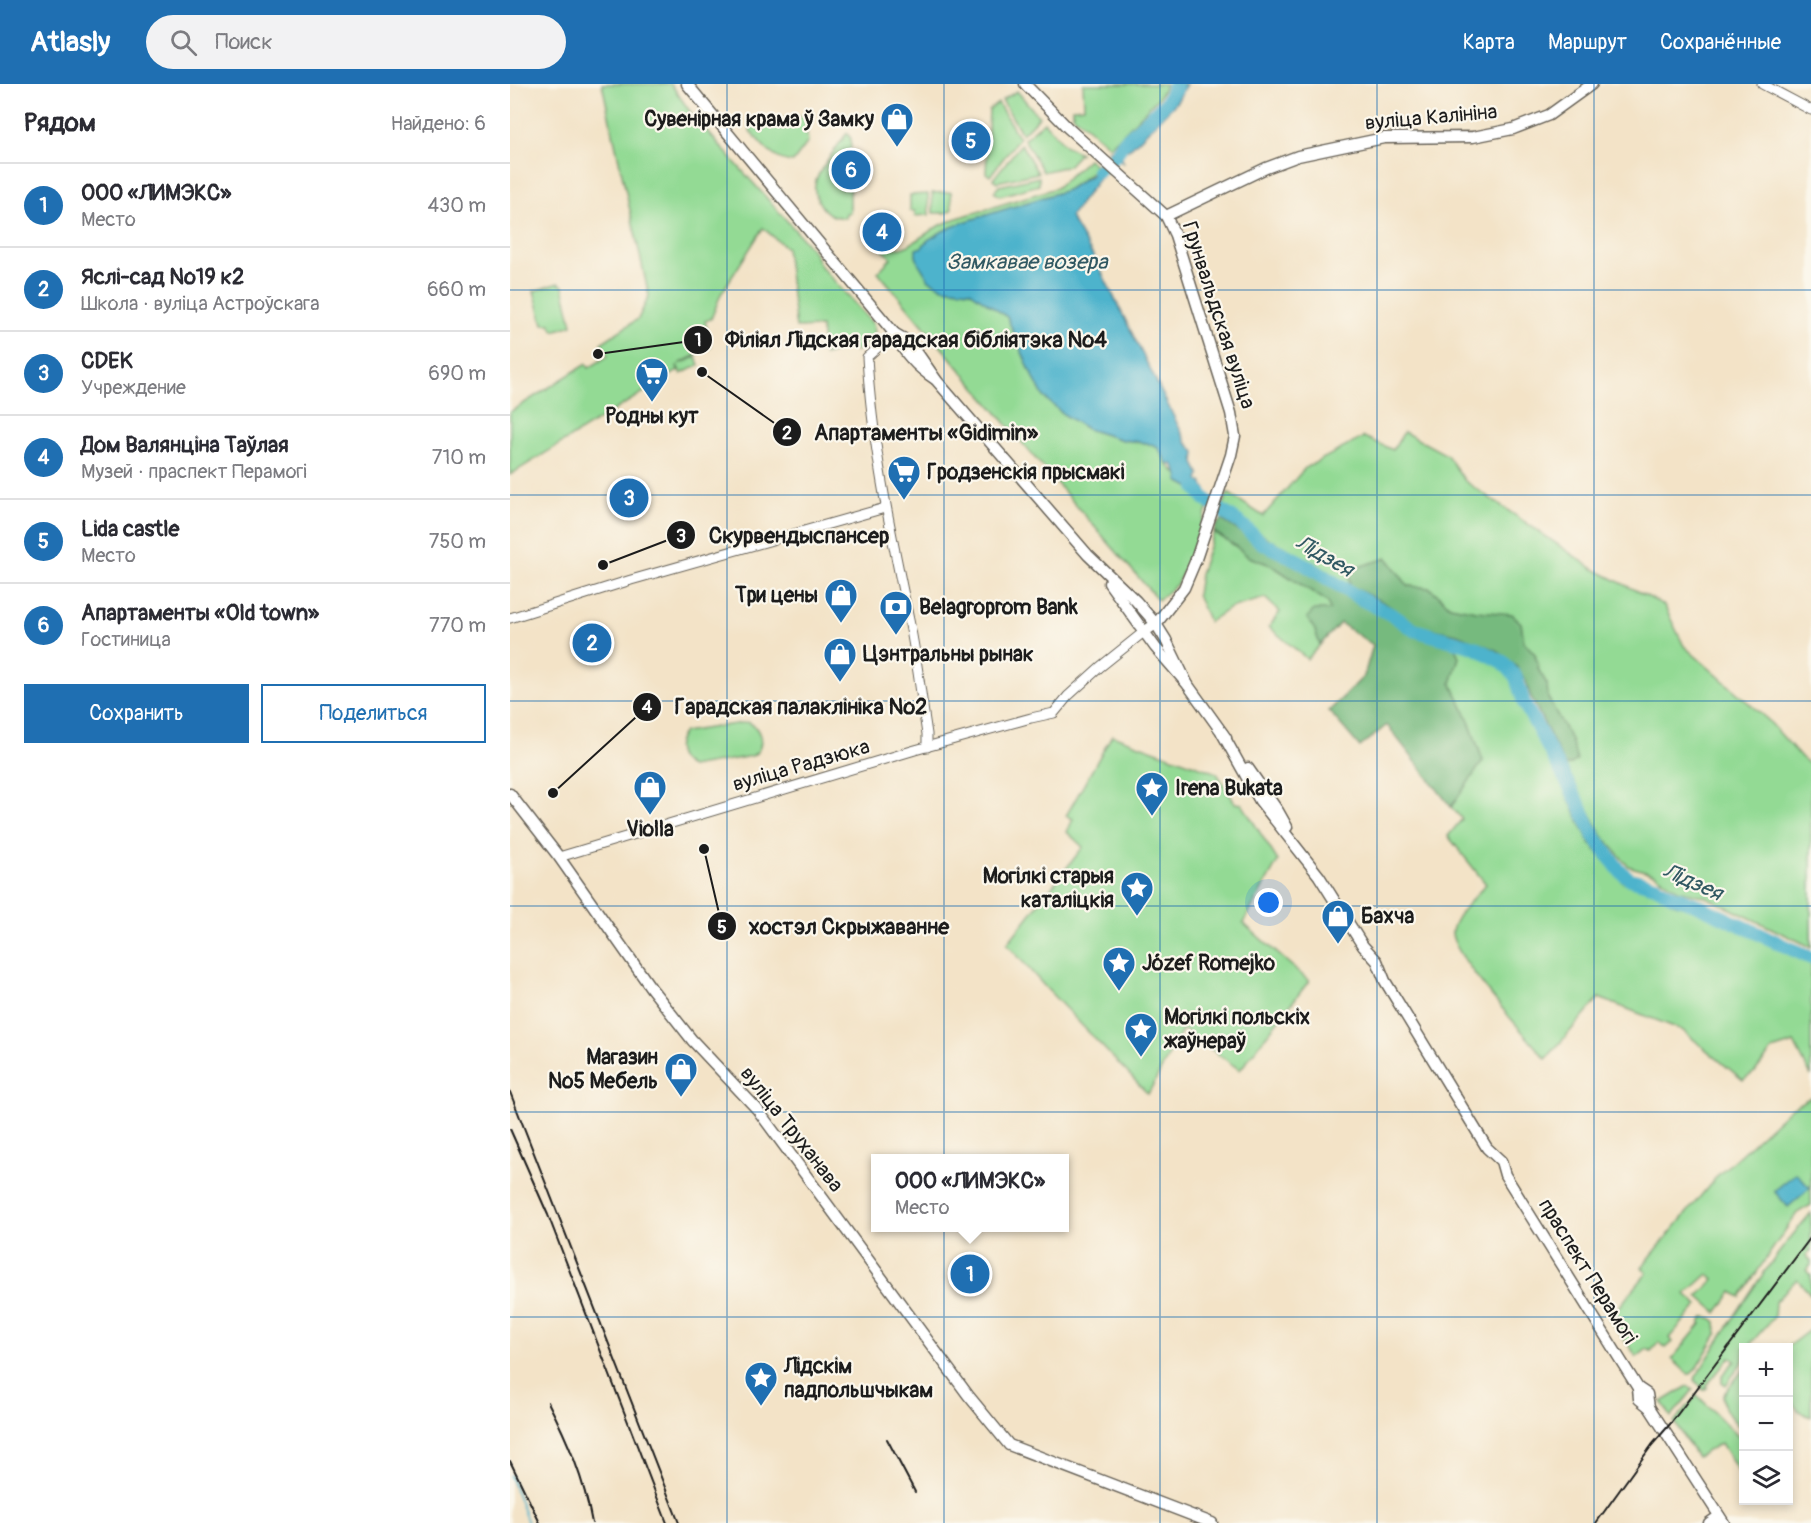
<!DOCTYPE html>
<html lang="ru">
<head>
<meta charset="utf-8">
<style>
  body { margin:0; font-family:Pangolin,sans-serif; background:#f2f2f3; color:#2b2b33 }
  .controls { position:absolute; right:18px; bottom:18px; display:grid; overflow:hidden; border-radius:0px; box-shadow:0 3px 9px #0003 }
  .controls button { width:54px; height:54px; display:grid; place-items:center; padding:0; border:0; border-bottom:2px solid #e1e1e2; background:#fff; color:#2b2b33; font:30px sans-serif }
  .you { position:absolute; left:759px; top:819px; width:21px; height:21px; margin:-15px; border:4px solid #fff; border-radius:50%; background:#1a73e8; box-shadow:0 0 0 9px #1a73e833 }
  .badge { display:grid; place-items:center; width:39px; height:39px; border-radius:50%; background:#1f6fb2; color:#fff; font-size:20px; font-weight:700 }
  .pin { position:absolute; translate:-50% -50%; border:3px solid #fff; box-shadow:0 2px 6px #0006 }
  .popup { position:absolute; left:361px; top:1070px; width:198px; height:78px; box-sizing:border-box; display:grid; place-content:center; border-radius:0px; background:#fff; filter:drop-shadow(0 2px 4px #0005); font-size:20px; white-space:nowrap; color:#7c7c81 }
  .popup b { font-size:22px; color:#2b2b33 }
  .popup::after { content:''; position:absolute; left:50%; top:100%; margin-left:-12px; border:12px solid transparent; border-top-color:#fff }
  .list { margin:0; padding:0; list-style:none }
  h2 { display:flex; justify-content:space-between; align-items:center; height:78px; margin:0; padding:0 24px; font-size:26px }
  h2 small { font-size:20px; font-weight:400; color:#7c7c81 }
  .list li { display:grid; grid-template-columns:39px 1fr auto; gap:18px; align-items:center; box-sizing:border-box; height:84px; padding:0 24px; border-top:2px solid #e1e1e2 }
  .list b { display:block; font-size:22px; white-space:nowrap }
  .list p { margin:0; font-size:20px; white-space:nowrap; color:#7c7c81 }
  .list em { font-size:20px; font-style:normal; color:#7c7c81 }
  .actions { display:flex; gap:12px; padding:18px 24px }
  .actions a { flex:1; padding:14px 0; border:2px solid #1f6fb2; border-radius:0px; text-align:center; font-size:21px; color:#1f6fb2 }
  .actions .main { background:#1f6fb2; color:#fff }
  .icon { flex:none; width:33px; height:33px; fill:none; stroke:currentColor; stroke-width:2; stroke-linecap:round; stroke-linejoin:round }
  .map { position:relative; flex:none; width:1301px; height:1439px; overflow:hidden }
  header { display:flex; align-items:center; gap:36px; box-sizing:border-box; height:84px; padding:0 30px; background:#1f6fb2; color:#fff }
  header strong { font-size:28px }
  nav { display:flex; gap:33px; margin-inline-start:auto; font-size:21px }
  .search { width:420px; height:54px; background:#f2f2f3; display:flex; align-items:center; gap:15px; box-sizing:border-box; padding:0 21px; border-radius:33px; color:#7c7c81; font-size:22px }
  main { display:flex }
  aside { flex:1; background:#fff }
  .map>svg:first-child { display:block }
</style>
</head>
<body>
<header>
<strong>Atlasly</strong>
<div class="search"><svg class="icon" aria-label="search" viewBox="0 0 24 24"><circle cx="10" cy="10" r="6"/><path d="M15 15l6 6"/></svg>Поиск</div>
<nav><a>Карта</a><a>Маршрут</a><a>Сохранённые</a></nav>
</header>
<main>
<aside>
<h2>Рядом<small>Найдено: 6</small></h2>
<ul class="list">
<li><span class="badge">1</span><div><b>ООО «ЛИМЭКС»</b><p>Место</p></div><em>430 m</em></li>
<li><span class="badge">2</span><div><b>Яслі-сад №19 к2</b><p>Школа · вуліца Астроўскага</p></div><em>660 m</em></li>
<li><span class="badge">3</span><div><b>CDEK</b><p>Учреждение</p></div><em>690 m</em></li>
<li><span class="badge">4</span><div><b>Дом Валянціна Таўлая</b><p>Музей · праспект Перамогі</p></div><em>710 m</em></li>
<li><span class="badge">5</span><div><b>Lida castle</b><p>Место</p></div><em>750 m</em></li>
<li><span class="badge">6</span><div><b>Апартаменты «Old town»</b><p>Гостиница</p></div><em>770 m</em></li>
</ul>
<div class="actions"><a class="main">Сохранить</a><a>Поделиться</a></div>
</aside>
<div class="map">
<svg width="1301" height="1439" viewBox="0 0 1301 1439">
  <rect width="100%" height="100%" fill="#fbf7ec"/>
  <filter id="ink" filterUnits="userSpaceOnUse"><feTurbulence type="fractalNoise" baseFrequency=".0167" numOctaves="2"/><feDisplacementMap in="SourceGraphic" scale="12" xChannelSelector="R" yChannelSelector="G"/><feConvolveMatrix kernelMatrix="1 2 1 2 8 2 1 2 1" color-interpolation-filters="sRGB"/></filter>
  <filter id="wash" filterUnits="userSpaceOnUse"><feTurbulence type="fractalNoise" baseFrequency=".008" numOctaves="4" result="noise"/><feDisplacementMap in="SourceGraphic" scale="24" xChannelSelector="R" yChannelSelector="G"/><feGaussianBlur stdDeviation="1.35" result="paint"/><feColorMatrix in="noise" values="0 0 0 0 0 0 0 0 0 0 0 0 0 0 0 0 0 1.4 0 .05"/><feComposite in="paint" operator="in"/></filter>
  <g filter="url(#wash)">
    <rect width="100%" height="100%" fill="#f3e3c7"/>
    <g fill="#93da94" stroke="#587b58" stroke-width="1.5">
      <polygon points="92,0 161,0 181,29 287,148 304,168 310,181 363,240 365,248 360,257 345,268 344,263 314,271 311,243 286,244 276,164 253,144 211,210 201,235 195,237 201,263 169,280 186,273 189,281 171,290 167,281 168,287 0,391 0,328 76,280 79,284 98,272 91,259 128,235 139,212"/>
      <polygon points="573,0 656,0 649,13 600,63 563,31 563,24 574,23"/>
      <polygon points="507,7 529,33 512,50 492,16"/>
      <polygon points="488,19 509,54 480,92 476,89 479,26"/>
      <path d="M 295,32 L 298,58 L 283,78 C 263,77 253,61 240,47 L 243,38 Z"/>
      <polygon points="534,38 556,62 570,69 558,82 533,88 514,55"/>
      <path d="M 337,49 L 341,55 L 340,80 L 330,81 L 330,105 L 340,105 L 340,129 L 336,129 L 336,134 C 325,133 319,132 312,123 C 306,115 303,105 306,96 C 310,85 329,60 337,49 Z"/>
      <polygon points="511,60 528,89 487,98 483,95"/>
      <path d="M 578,75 L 587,82 L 578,91 L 557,106 L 454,138 L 433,147 L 418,156 L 406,172 L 414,188 L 433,204 L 460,207 L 497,233 L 521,289 L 534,313 L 553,330 L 577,345 L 613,356 L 637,359 L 649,364 L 658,381 L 669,392 L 668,397 C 681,404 695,410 697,426 L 678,478 L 667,500 L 648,516 L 525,374 L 368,188 L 381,174 L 371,164 L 391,164 L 399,161 L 425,144 L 444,135 L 546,104 Z"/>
      <polygon points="529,93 529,101 490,112 484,108 489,102"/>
      <polygon points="441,108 442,126 436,129 423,129 422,109"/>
      <polygon points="418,110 419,131 405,132 405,127 400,127 400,111"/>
      <polygon points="48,199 53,202 62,241 44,247 40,240 33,240 24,207"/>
      <polygon points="894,348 937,371 955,397 1082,484 1154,521 1174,562 1258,636 1292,674 1301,681 1301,863 1196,813 1168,806 1145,790 1118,782 1092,751 1055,681 1060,681 1061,656 1038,614 1037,600 1029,587 1025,570 1014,558 1011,539 940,522 920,504 898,502 877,474 839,491 840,502 803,478 759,455 713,423 718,409 753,432 795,384 854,353 883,366"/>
      <polygon points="704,448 724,461 739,473 761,481 818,518 821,526 805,546 810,561 797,575 759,543 770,528 755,514 720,524 699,538 687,511 690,490"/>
      <path d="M 943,560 L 984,576 L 998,586 L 1079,758 L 1113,798 L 1140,805 L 1165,820 L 1190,826 L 1301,879 L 1301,992 L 1284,959 L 1262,966 L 1245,988 L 1233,996 L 1172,946 L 1089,914 L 1036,975 C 1018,954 942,871 942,849 C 942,834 966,812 976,800 L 938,752 L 952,735 L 941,723 L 973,677 L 957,632 L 941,599 L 949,573 Z"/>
      <path d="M 238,638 C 251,644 257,663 242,672 L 181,683 C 166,676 163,661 174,648 Z"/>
      <polygon points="602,651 707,689 725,719 732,720 768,777 733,839 799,897 730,986 673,945 638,1010 536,904 497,860 573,763 557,748 563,735 556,732"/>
      <polygon points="1301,1013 1301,1121 1287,1129 1230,1213 1222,1208 1207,1229 1188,1212 1204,1196 1198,1190 1176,1210 1188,1221 1159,1254 1163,1258 1156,1264 1149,1258 1141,1267 1137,1265 1127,1273 1099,1235 1137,1189 1132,1183 1208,1091 1281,1024"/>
      <path d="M 1301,1129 L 1301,1167 L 1296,1171 L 1301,1177 L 1301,1181 L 1296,1186 L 1301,1192 L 1301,1211 L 1287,1195 L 1265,1218 L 1264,1233 L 1242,1258 L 1242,1263 L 1234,1264 L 1233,1277 L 1216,1301 L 1212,1298 L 1212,1291 L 1225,1277 L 1220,1273 L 1197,1301 L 1197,1304 L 1193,1306 L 1184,1296 C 1220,1239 1256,1180 1301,1129 Z"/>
      <polygon points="1195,1233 1201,1234 1206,1238 1207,1250 1186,1285 1181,1290 1178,1290 1162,1275 1191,1240 1191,1236"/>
      <path d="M 1301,1245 L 1301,1333 C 1267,1323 1284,1286 1277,1263 Z"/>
      <path d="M 1233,1286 L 1233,1346 C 1222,1335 1213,1328 1213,1311 Z"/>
      <polygon points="1178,1302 1183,1306 1161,1333 1152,1318"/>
      <polygon points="1187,1311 1233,1357 1233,1395 1211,1359 1187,1373 1164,1338"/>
    </g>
    <g fill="#76ba7e" stroke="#496b4d" stroke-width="1.5">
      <polygon points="712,436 755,464 799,487 836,512 867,527 907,552 943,560 949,573 941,599 957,632 973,677 941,723 877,641 850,663 819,627 854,592 863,561 830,539 810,561 805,546 797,534 804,526 820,526 818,518 761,481 739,473 724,461 704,448 706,441"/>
      <polygon points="877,474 898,502 920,504 940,522 967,527 1002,530 1011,539 1014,558 1025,570 1029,587 1037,600 1038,614 1061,656 1067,676 1060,681 1055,681 1020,611 1016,597 1006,582 988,567 947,550 909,542 873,518 840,502 839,491 848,483"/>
    </g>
    <g fill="#4db3cc" stroke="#346874" stroke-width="1.5">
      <polygon points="666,0 676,0 668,16 663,22 622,63 613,68 611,72 614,80 599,66 606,67 660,14"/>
      <polygon points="592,84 593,89 560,133 585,175 677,359 685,368 684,379 690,391 688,396 690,399 692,398 699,412 696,419 688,408 668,397 669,392 663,380 658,381 648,364 637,359 613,356 577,345 553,330 534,313 521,289 497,233 460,207 433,204 419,196 409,180 406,172 406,165 412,163 418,156 433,147 454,138 557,106"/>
      <polygon points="1286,1089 1300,1104 1278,1123 1264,1107"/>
    </g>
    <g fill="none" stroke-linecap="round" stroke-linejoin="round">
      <polyline stroke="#4db3cc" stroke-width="2" points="0,1391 18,1439"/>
      <g stroke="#4db3cc" stroke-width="14">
        <polyline points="588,87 605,72 614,58 656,19 665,0"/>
        <polyline points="686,404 697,417 730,439 752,459 789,477 851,515 884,532 904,546 964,563 993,578 1006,593 1014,619 1070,722 1084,752 1110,787 1120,795 1145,802 1163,812 1185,820 1301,874"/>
      </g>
    </g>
  </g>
  <g filter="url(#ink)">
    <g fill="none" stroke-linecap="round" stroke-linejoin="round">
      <g stroke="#676258" stroke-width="11">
        <g id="tertiary">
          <polyline points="1252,0 1301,26"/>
          <path d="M 384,249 L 357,273 C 362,362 381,449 399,536 C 407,574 411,612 417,650 L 417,663"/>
          <polyline points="0,534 121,496 375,424"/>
          <polyline points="49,773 405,666 521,634 544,629 558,612 590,583 635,547"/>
        </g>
      </g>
      <g stroke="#676258" stroke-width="13">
        <g id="secondary">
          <polyline points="515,0 558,44 656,132 665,151 721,329 725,352 721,371 685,478 674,504 646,540 635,547"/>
          <polyline points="656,132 756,84 788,72 874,54 963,53 1003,45 1039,31 1082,0"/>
          <polyline points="0,710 49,773 141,904 182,956 247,1025 458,1311 499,1361 702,1439"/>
          <polyline points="1199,1439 1209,1432"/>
        </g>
      </g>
      <g stroke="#676258" stroke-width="13">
        <g id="primary">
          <path d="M 177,0 L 384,249 C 393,268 408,284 425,295"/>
          <polyline points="384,249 396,256 404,264 427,297 578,471 626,517 646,540 656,556 678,601"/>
          <polyline points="599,499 645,563 678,601 716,654"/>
          <polyline points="712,649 750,717 809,792 853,862 867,877 875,897 977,1064 991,1077 995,1091 1113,1280 1128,1304 1137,1310 1139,1323"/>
          <polyline points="738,684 768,727 777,743"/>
          <polyline points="1128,1304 1129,1315 1139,1323 1214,1439"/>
        </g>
      </g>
      <use href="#tertiary" stroke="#fff" stroke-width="9"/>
      <use href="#secondary" stroke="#fff" stroke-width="10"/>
      <use href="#primary" stroke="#fff" stroke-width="10"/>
      <g stroke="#1c1c1c" stroke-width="2">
        <polyline points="0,1008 169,1439"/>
        <polyline points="0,1045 38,1131 157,1439"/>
        <path d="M 38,1318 C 58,1357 74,1395 82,1439"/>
        <polyline points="377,1355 405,1408"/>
        <polyline points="0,1377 30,1439"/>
        <polyline points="1086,1439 1142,1361 1161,1339 1301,1153"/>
      </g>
    </g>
  </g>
  <path fill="none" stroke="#1f6fb2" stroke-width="1.5" stroke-opacity="0.55" d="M 217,0 L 217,1439M 434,0 L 434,1439M 650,0 L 650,1439M 867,0 L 867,1439M 1084,0 L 1084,1439M 0,206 L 1301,206M 0,411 L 1301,411M 0,617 L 1301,617M 0,822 L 1301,822M 0,1028 L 1301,1028M 0,1233 L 1301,1233"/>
  <defs>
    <g id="shop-pin" transform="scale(1.725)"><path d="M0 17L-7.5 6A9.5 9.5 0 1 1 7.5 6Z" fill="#1f6fb2" stroke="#fbf7ec"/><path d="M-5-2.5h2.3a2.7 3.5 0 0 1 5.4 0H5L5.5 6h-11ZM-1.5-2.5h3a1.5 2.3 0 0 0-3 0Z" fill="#fff"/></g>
    <g id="supermarket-pin" transform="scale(1.725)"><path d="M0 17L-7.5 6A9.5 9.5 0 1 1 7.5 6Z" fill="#1f6fb2" stroke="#fbf7ec"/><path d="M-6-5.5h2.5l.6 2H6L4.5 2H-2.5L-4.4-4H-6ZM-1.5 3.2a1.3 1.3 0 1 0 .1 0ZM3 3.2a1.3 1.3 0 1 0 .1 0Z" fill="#fff"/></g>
    <g id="bank-pin" transform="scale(1.725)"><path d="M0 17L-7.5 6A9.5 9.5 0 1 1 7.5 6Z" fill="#1f6fb2" stroke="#fbf7ec"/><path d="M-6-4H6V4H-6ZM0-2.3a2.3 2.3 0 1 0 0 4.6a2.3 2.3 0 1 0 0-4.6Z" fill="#fff"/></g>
    <g id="sight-pin" transform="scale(1.725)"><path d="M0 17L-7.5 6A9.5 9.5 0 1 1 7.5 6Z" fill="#1f6fb2" stroke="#fbf7ec"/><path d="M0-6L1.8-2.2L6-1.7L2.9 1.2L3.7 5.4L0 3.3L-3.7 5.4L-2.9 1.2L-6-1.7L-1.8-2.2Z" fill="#fff"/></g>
  </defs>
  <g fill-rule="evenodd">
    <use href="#shop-pin" x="387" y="35"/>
    <use href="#supermarket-pin" x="142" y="290"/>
    <use href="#supermarket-pin" x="394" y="388"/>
    <use href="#shop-pin" x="331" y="511"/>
    <use href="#bank-pin" x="386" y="523"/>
    <use href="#shop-pin" x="330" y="570"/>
    <use href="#shop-pin" x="140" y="703"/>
    <use href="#sight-pin" x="642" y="704"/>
    <use href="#sight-pin" x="627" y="804"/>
    <use href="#shop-pin" x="828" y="832"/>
    <use href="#sight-pin" x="609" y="879"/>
    <use href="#sight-pin" x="631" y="945"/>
    <use href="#shop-pin" x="171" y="985"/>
    <use href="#sight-pin" x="251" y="1294"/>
  </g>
  <g text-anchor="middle" stroke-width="4.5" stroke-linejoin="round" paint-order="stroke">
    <g font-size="21" fill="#1c1c1c" stroke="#fbf7ec">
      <text transform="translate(921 33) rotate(-5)" y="7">вуліца Калініна</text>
      <text transform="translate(709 231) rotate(72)" y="7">Грунвальдская вуліца</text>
      <text transform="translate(291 681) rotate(-16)" y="7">вуліца Радзюка</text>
      <text transform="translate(282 1045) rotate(52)" y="7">вуліца Труханава</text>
      <text transform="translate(1078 1187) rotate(58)" y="7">праспект Перамогі</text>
    </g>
    <g font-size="21" font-weight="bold" fill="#1c1c1c" stroke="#fbf7ec" text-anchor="start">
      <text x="364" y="42" text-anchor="end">Сувенірная крама ў Замку</text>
      <text x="142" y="339" text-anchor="middle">Родны кут</text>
      <text x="417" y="395">Гродзенскія прысмакі</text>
      <text x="308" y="518" text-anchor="end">Три цены</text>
      <text x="409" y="530">Belagroprom Bank</text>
      <text x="353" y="577">Цэнтральны рынак</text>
      <text x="665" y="711">Irena Bukata</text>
      <text x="140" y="752" text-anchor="middle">Violla</text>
      <text x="604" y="799" text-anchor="end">Могілкі старыя<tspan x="604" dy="24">каталіцкія</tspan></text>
      <text x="851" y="839">Бахча</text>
      <text x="632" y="886">Józef Romejko</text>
      <text x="654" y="940">Могілкі польскіх<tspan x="654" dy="24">жаўнераў</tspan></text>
      <text x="148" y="980" text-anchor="end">Магазин<tspan x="148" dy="24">№5 Мебель</tspan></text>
      <text x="274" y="1289">Лідскім<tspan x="274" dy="24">падпольшчыкам</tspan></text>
    </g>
    <g font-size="22" font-style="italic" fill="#305862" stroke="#fbf7ec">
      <text x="517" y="185">Замкавае возера</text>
      <text transform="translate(815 471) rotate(30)" y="8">Лідзея</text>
      <text transform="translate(1183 797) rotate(24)" y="8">Лідзея</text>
    </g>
  </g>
  <path fill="none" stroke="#1c1c1c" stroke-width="2" d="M88 270L188 256M192 288L277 348M93 481L171 451M43 709L137 623M194 765L212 842"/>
  <g fill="#1c1c1c" stroke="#fbf7ec" stroke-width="2">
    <circle cx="88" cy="270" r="6"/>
    <circle cx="192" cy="288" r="6"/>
    <circle cx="93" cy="481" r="6"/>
    <circle cx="43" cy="709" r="6"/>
    <circle cx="194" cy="765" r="6"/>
    <circle cx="188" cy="256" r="15"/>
    <circle cx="277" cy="348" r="15"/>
    <circle cx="171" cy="451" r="15"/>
    <circle cx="137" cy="623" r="15"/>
    <circle cx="212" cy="842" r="15"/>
  </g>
  <g font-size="18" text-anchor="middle" font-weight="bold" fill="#fff">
    <text x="188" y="262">1</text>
    <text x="277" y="355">2</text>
    <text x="171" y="458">3</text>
    <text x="137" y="629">4</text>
    <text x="212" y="849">5</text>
  </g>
  <g font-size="22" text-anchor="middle" font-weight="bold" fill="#1c1c1c" stroke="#fbf7ec" stroke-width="4.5" stroke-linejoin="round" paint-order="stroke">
    <text x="406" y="263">Філіял Лідская гарадская бібліятэка №4</text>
    <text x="416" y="356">Апартаменты «Gidimin»</text>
    <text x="289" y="459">Скурвендыспансер</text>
    <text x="291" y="630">Гарадская палаклініка №2</text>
    <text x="339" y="850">хостэл Скрыжаванне</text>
  </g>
</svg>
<div class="controls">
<button>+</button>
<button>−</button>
<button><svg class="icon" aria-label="layers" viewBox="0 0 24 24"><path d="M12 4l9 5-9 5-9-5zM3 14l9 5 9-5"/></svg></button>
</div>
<div class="you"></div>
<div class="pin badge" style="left:460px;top:1190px">1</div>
<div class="popup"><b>ООО «ЛИМЭКС»</b>Место</div>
<div class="pin badge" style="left:82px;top:559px">2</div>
<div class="pin badge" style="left:119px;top:414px">3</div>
<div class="pin badge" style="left:372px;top:148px">4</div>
<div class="pin badge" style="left:461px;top:57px">5</div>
<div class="pin badge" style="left:341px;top:86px">6</div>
</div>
</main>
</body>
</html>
